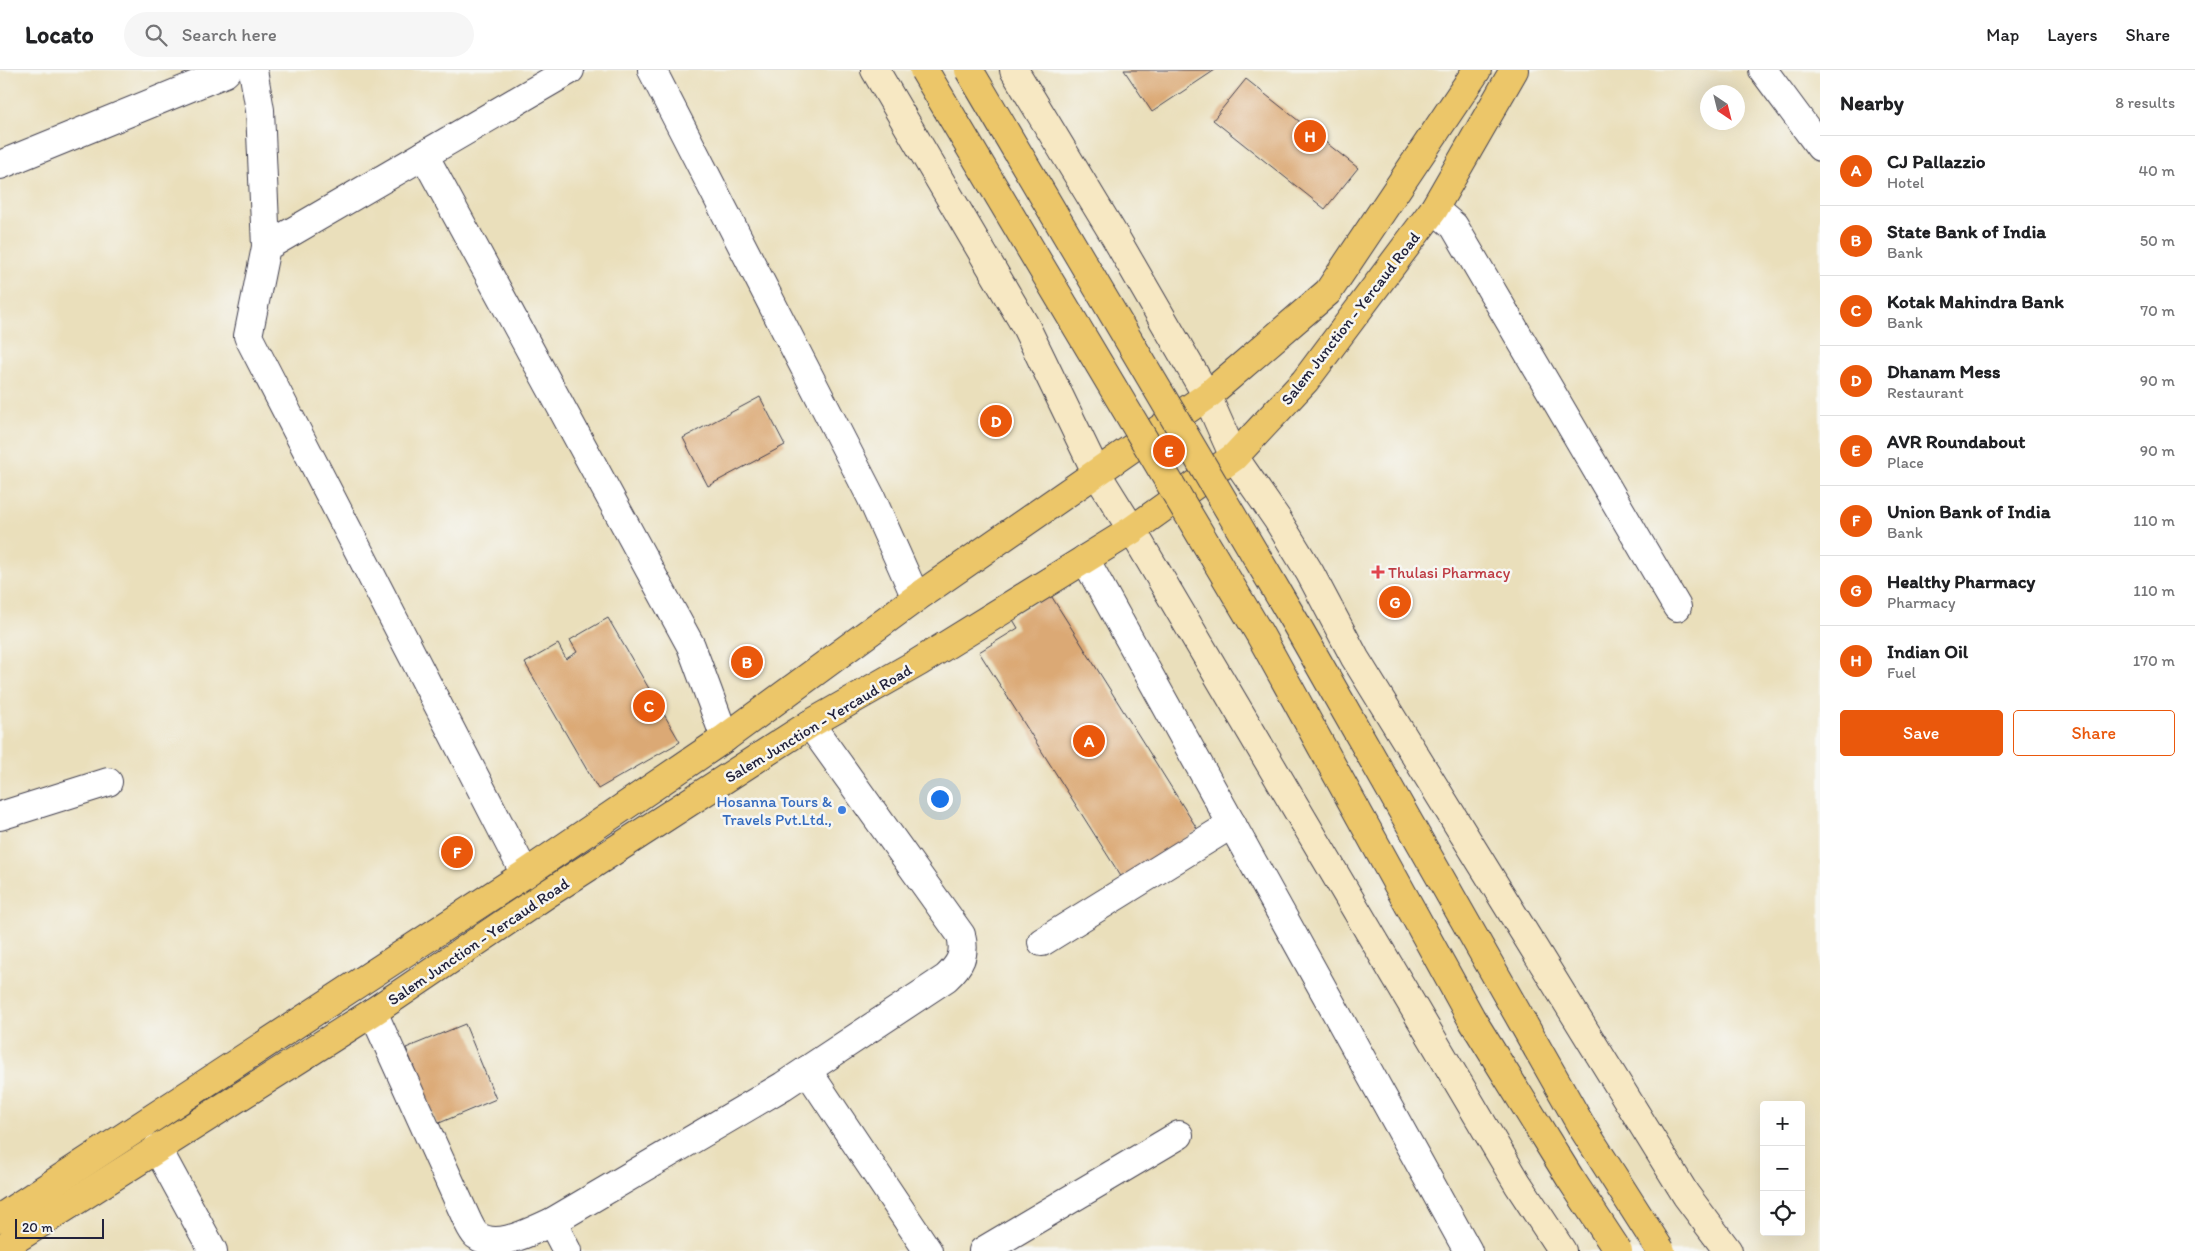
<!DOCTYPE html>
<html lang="en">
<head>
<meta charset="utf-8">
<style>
  body { margin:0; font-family:Itim,sans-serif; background:#f6f6f6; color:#202124 }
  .controls { position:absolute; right:15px; bottom:15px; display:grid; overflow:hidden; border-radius:5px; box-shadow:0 5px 20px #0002 }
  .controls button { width:45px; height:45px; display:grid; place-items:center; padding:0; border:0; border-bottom:1px solid #e0e0e0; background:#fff; color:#202124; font:25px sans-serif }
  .compass { position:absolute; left:1700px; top:15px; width:45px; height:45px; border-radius:50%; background:#fff; box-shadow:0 5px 20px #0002; rotate:145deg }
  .scale { position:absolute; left:15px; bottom:12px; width:89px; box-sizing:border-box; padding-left:5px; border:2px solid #22223b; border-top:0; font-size:14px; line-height:18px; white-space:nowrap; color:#22223b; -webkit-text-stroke:4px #f6f6f2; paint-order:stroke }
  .you { position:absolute; left:939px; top:728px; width:18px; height:18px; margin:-12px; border:4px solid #fff; border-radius:50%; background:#1a73e8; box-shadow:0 0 0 8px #1a73e833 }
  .badge { display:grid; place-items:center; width:32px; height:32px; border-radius:50%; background:#ea580c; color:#fff; font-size:16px; font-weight:700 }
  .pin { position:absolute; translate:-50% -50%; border:2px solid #fff; box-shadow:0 1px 5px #0006 }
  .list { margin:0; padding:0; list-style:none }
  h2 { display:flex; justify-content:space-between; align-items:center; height:65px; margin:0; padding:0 20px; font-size:21px }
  h2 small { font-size:16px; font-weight:400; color:#757577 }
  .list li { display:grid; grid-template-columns:32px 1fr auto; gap:15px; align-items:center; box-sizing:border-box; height:70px; padding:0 20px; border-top:1px solid #e0e0e0 }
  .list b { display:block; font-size:19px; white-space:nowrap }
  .list p { margin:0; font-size:16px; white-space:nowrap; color:#757577 }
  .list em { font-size:16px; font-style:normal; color:#757577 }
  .actions { display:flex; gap:10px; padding:15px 20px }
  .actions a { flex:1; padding:11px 0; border:1px solid #ea580c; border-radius:5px; text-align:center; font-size:18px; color:#ea580c }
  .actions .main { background:#ea580c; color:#fff }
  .icon { flex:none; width:28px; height:28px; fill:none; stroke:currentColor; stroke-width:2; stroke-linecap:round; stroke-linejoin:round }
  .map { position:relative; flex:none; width:1820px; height:1181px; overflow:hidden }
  header { display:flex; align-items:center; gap:30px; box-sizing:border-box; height:70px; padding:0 25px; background:#fff; border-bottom:1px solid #e0e0e0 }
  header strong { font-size:24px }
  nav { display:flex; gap:28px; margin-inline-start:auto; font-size:18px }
  .search { width:350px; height:45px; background:#f6f6f6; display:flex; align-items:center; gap:12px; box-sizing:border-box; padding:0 18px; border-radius:28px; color:#757577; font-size:19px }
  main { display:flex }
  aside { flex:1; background:#fff }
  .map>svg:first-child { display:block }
</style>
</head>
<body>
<header>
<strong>Locato</strong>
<div class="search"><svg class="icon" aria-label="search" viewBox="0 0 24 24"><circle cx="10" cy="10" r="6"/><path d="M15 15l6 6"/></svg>Search here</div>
<nav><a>Map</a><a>Layers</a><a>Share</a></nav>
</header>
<main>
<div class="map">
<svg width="1820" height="1181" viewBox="0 0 1820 1181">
  <rect width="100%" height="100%" fill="#f6f6f2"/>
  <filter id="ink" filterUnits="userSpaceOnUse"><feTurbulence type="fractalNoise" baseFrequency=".02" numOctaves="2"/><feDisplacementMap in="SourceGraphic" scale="10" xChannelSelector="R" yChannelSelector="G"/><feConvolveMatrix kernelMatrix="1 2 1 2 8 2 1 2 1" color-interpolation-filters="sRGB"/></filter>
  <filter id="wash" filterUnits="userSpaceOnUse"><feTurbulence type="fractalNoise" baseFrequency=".0096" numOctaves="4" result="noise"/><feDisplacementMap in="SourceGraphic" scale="20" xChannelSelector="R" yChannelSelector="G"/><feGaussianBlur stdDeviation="1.12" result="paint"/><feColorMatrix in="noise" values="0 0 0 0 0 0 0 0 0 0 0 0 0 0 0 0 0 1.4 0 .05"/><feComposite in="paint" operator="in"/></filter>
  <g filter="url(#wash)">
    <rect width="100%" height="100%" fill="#eadfbb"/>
    <g id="blocks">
      <g fill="#dba974">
        <polygon points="1124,0 1215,0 1152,42"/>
        <polygon points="1246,9 1358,98 1325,139 1213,50"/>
        <polygon points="760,327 785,375 708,416 683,368"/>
        <polygon points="1050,524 1198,760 1122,808 979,582 1018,558 1012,548"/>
        <polygon points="608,548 680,672 598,719 525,593 558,574 566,589 577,582 570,570"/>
        <polygon points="465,954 496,1029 437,1054 406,978"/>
      </g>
    </g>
  </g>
  <g filter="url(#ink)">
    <use href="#blocks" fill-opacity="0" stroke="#403e4e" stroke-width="1"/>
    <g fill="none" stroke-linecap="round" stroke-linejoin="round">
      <g stroke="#403e4e" stroke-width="30">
        <g id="street">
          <polyline points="253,0 260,40 266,177"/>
          <polyline points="652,0 871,427 916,528"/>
          <polyline points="1763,0 1820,77"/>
          <polyline points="424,85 691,576 725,668"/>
          <polyline points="0,95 225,3 228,0"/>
          <polyline points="1434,139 1454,156 1677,537"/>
          <polyline points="1085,489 1468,1181"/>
          <polyline points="0,746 108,712"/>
          <polyline points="525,804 248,266 266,177 570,0"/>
          <polyline points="1042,872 1232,754"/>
          <path d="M 373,942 L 468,1152 C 470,1156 473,1162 476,1165 C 497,1181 531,1161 552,1152"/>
          <polyline points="807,1000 928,1181"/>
          <polyline points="157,1078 213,1181"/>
          <path d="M 567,1181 L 552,1152 L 783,1016 L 946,908 C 960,895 966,885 961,865 L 810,654"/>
          <polyline points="983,1181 1179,1065"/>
        </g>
      </g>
      <g stroke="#403e4e" stroke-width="30">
        <g id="secondary">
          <polyline points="875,0 1026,257 1097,404 1132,460 1518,1114 1562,1181"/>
          <polyline points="1014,0 1114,165 1207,326 1234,387 1277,449 1310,503 1355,588 1686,1125 1728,1181"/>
        </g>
      </g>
      <g stroke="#403e4e" stroke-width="30">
        <g id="primary">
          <polyline points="0,1148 525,804 725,668 916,528 1207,326 1328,222 1477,0"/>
          <polyline points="0,1179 373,942 547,824 810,654 919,592 1132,460 1234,387 1305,311 1434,139 1514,0"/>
        </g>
      </g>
      <use href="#street" stroke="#fff" stroke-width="28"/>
      <use href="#secondary" stroke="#f7e8c3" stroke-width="28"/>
      <use href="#primary" stroke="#ecc669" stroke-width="28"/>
      <g stroke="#403e4e" stroke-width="30" stroke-linecap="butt">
        <g id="highway-bridge">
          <polyline points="924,0 1259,563 1471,948 1570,1108 1618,1181"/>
          <polyline points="969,0 1295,552 1582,1057 1661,1181"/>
        </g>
      </g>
      <use href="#highway-bridge" stroke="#ecc669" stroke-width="28"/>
    </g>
  </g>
  <path fill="#e0444e" stroke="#f6f6f2" stroke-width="2" d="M1375.5 494.5h5v5h5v5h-5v5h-5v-5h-5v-5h5z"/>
  <circle fill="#3f7fe0" stroke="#f6f6f2" stroke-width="2" cx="842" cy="740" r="5"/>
  <g text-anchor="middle" stroke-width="5" stroke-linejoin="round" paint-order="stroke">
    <g font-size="16" fill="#22223b" stroke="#f6f6f2">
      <text transform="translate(1350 248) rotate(-52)" y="6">Salem Junction - Yercaud Road</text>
      <text transform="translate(818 653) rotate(-31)" y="6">Salem Junction - Yercaud Road</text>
      <text transform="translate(478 871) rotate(-34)" y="6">Salem Junction - Yercaud Road</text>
    </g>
    <g font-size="16" fill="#be3a42" stroke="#f6f6f2" text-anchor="start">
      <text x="1388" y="508">Thulasi Pharmacy</text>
    </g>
    <g font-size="16" fill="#366cbe" stroke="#f6f6f2" text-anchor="end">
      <text x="832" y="737">Hosanna Tours &amp;<tspan x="832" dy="18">Travels Pvt.Ltd.,</tspan></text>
    </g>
  </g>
</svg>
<div class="controls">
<button>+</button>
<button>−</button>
<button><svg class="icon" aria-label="locate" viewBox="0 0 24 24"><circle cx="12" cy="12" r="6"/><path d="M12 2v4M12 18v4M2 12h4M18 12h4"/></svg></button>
</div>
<svg class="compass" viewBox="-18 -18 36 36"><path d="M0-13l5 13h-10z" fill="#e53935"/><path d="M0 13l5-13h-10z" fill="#757577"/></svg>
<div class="scale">20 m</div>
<div class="you"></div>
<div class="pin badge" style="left:1089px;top:671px">A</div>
<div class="pin badge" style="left:747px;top:592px">B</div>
<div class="pin badge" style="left:649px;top:636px">C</div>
<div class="pin badge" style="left:996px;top:351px">D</div>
<div class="pin badge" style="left:1169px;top:381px">E</div>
<div class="pin badge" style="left:457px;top:782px">F</div>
<div class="pin badge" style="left:1395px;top:532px">G</div>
<div class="pin badge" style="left:1310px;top:66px">H</div>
</div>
<aside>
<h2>Nearby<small>8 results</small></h2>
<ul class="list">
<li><span class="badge">A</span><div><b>CJ Pallazzio</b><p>Hotel</p></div><em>40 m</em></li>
<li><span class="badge">B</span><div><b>State Bank of India</b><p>Bank</p></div><em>50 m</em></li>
<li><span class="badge">C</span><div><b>Kotak Mahindra Bank</b><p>Bank</p></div><em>70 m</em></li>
<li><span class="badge">D</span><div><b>Dhanam Mess</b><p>Restaurant</p></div><em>90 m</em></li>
<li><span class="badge">E</span><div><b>AVR Roundabout</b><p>Place</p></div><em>90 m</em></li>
<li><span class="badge">F</span><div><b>Union Bank of India</b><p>Bank</p></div><em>110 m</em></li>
<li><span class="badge">G</span><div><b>Healthy Pharmacy</b><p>Pharmacy</p></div><em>110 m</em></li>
<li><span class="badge">H</span><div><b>Indian Oil</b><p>Fuel</p></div><em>170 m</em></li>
</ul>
<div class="actions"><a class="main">Save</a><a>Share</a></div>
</aside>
</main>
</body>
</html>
